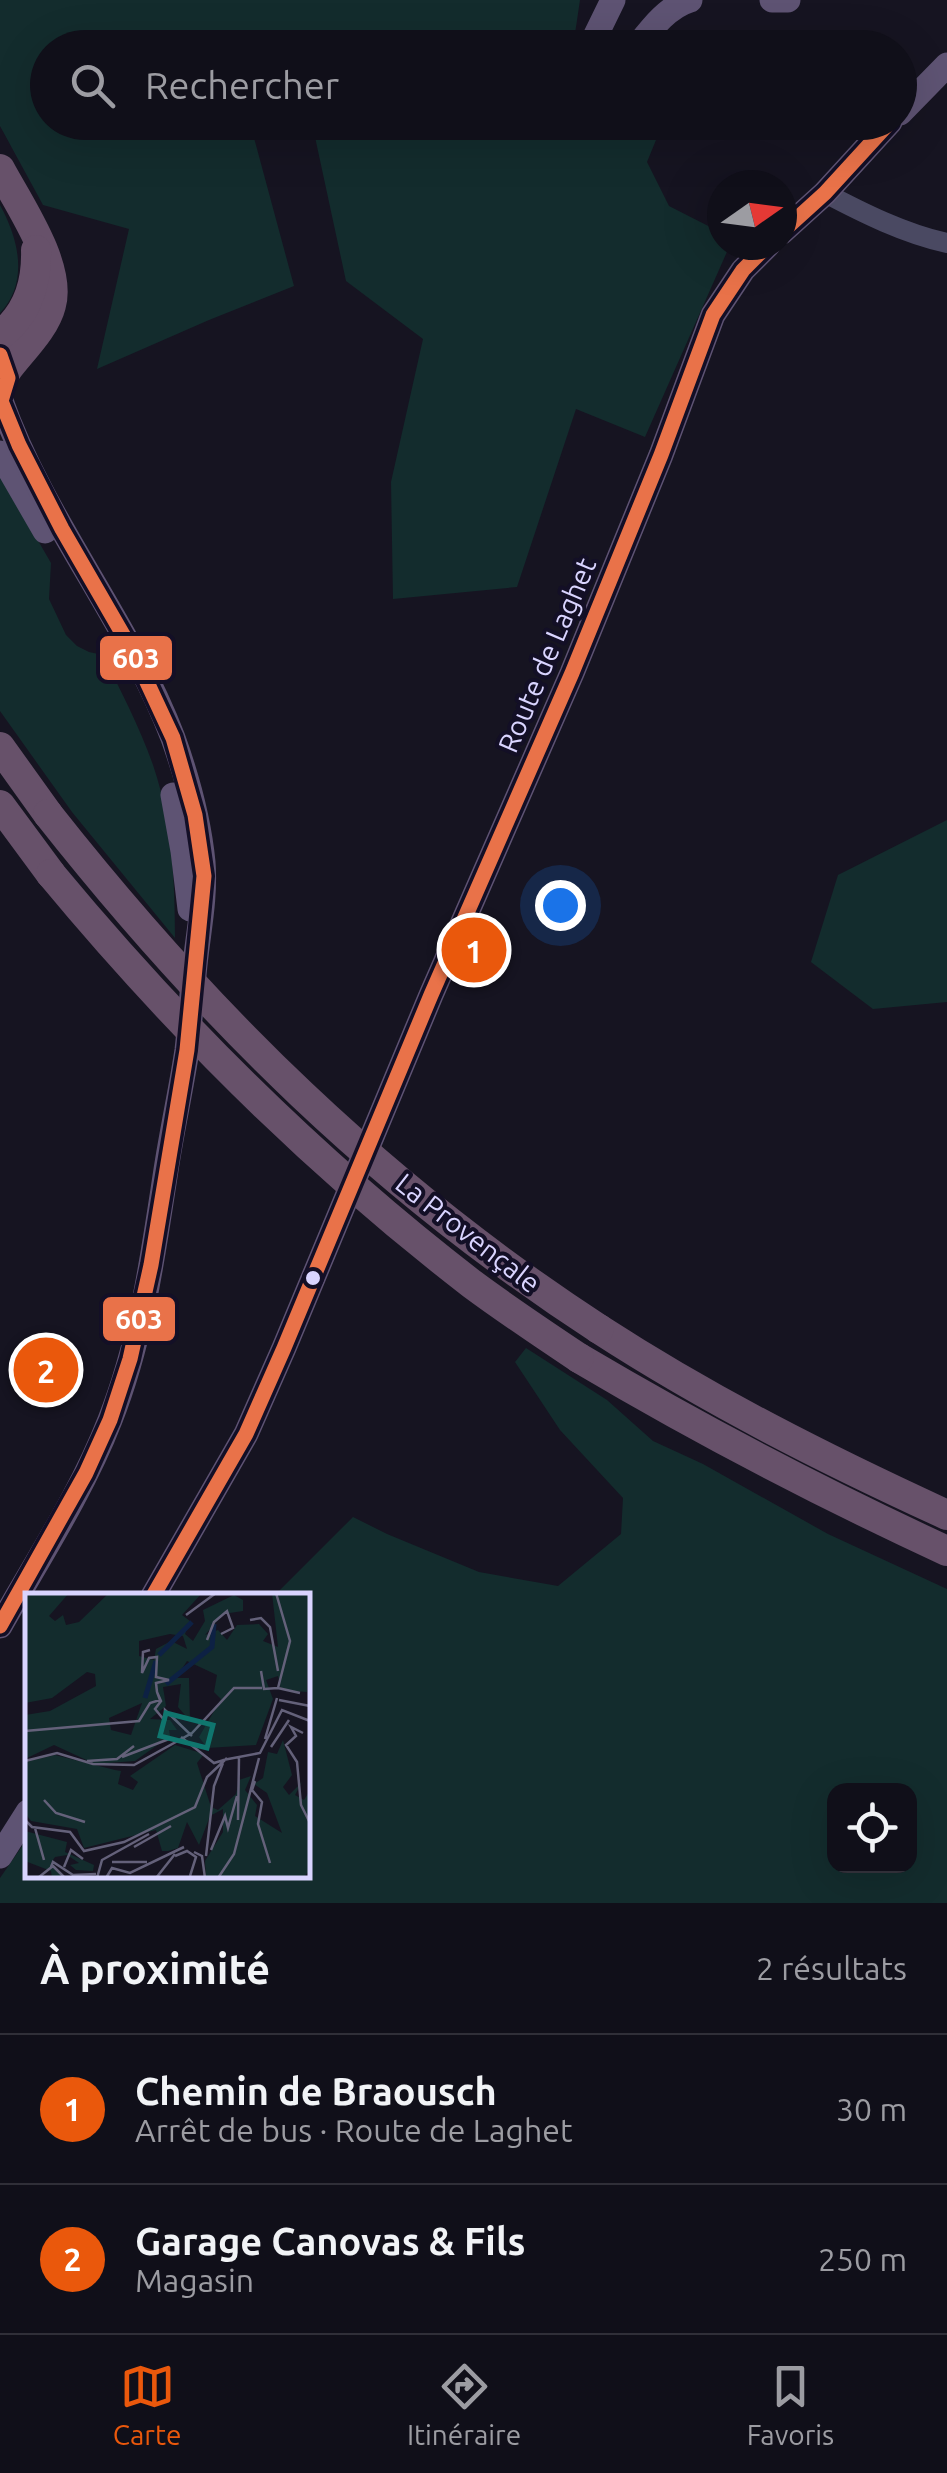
<!DOCTYPE html>
<html lang="fr">
<head>
<meta charset="utf-8">
<style>
  body { margin:0; font-family:Ubuntu,sans-serif; background:#1e1d26; color:#f1f3f6 }
  .controls { position:absolute; right:30px; bottom:30px; display:grid; overflow:hidden; border-radius:20px; box-shadow:0 10px 40px #0002 }
  .controls button { width:90px; height:90px; display:grid; place-items:center; padding:0; border:0; border-bottom:2px solid #302f38; background:#100f19; color:#f1f3f6; font:50px sans-serif }
  .compass { position:absolute; left:707px; top:170px; width:90px; height:90px; border-radius:50%; background:#100f19; box-shadow:0 10px 40px #0002; rotate:76deg }
  .you { position:absolute; left:560px; top:905px; width:35px; height:35px; margin:-25px; border:8px solid #fff; border-radius:50%; background:#1a73e8; box-shadow:0 0 0 15px #1a73e833 }
  .badge { display:grid; place-items:center; width:65px; height:65px; border-radius:50%; background:#ea580c; color:#fff; font-size:32px; font-weight:700 }
  .pin { position:absolute; translate:-50% -50%; border:5px solid #fff; box-shadow:0 2px 10px #0006 }
  .list { margin:0; padding:0; list-style:none }
  h2 { display:flex; justify-content:space-between; align-items:center; height:130px; margin:0; padding:0 40px; font-size:42px }
  h2 small { font-size:32px; font-weight:400; color:#9c9ca2 }
  .list li { display:grid; grid-template-columns:65px 1fr auto; gap:30px; align-items:center; box-sizing:border-box; height:150px; padding:0 40px; border-top:2px solid #302f38 }
  .list b { display:block; font-size:38px; white-space:nowrap }
  .list p { margin:0; font-size:32px; white-space:nowrap; color:#9c9ca2 }
  .list em { font-size:32px; font-style:normal; color:#9c9ca2 }
  .icon { flex:none; width:55px; height:55px; fill:none; stroke:currentColor; stroke-width:2; stroke-linecap:round; stroke-linejoin:round }
  .map { position:relative; flex:none; width:947px; height:1903px; overflow:hidden }
  .search { position:absolute; background:#100f19; box-shadow:0 10px 40px #0002; left:30px; right:30px; top:30px; height:110px; display:flex; align-items:center; gap:25px; box-sizing:border-box; padding:0 35px; border-radius:55px; color:#9c9ca2; font-size:38px }
  .sheet { height:430px; background:#100f19 }
  nav { display:flex; justify-content:space-around; align-items:center; box-sizing:border-box; height:140px; border-top:2px solid #302f38; background:#100f19; font-size:28px; color:#9c9ca2 }
  nav a { display:grid; justify-items:center; gap:5px }
  nav .on { color:#ea580c }
  .map>svg:first-child { display:block }
</style>
</head>
<body>
<div class="map">
<svg width="947" height="1903" viewBox="0 0 947 1903">
  <rect width="100%" height="100%" fill="#161421"/>
  <g fill="#132c2d" fill-rule="evenodd">
    <polygon points="0,0 580,0 573,47 295,47 291,32 230,47 48,48 48,122 250,123 294,286 209,320 97,369 129,229 43,205 0,126"/>
    <polygon points="312,123 663,123 647,162 669,206 722,233 722,245 730,245 645,437 576,409 517,587 393,599 391,482 423,339 346,281"/>
    <path d="M 0,205 C 19,240 29,282 0,313 Z"/>
    <path d="M 0,475 L 51,563 L 49,599 L 66,635 L 77,646 L 89,652 L 103,655 C 121,692 141,729 154,768 C 172,822 175,881 175,938 L 72,812 L 0,711 Z"/>
    <polygon points="947,820 947,1002 873,1009 811,962 838,875"/>
    <path d="M 526,1348 L 607,1400 L 653,1441 L 703,1464 L 828,1534 L 947,1589 L 947,1903 L 0,1903 L 0,1878 L 27,1839 L 28,1876 L 308,1876 L 308,1596 L 275,1595 L 353,1517 L 387,1534 L 479,1572 L 558,1586 L 621,1534 L 623,1498 L 560,1430 L 515,1362 ZM 910,1790 L 910,1866 L 834,1866 L 834,1790 Z"/>
  </g>
  <g fill="none" stroke-linecap="round" stroke-linejoin="round">
    <path stroke="#4a4962" stroke-width="20" d="M 825,193 C 863,213 905,234 947,243"/>
    <g stroke="#5e5373" stroke-width="25">
      <polyline points="772,0 788,0"/>
      <polyline points="593,48 593,41 613,0"/>
      <path d="M 636,48 C 651,29 667,7 690,0"/>
      <polyline points="900,113 947,65"/>
      <polyline points="782,232 825,193 890,122"/>
      <polyline points="0,453 45,531"/>
      <polyline points="173,795 183,851 190,909"/>
      <polyline points="153,1596 246,1434 284,1348 431,995 572,673 661,455 713,315 743,270 768,245"/>
      <path d="M 0,1626 C 38,1559 82,1492 110,1420 C 142,1339 153,1255 166,1170 C 172,1130 181,1090 187,1050 C 190,1025 191,1000 194,975 C 197,937 206,901 203,862 C 199,821 187,777 173,738 C 128,620 43,520 1,401"/>
      <polyline points="0,1856 28,1812"/>
    </g>
    <g stroke="#67516a" stroke-width="30">
      <path d="M 0,169 C 18,203 62,266 51,305 C 45,329 21,351 7,370"/>
      <path d="M 0,335 C 27,315 37,283 36,250"/>
      <polyline points="0,747 48,814"/>
      <polyline points="0,805 51,874"/>
      <path d="M 599,1329 C 710,1401 827,1460 947,1515"/>
      <path d="M 579,1358 C 699,1429 821,1493 947,1551"/>
    </g>
    <g stroke="#67516a" stroke-width="30">
      <path d="M 48,814 C 208,1017 382,1188 599,1329"/>
      <path d="M 51,874 C 177,1026 316,1164 472,1284 C 507,1310 543,1334 579,1358"/>
    </g>
    <g stroke="#130f26" stroke-width="22">
      <g id="bus-1">
        <polyline points="782,232 825,193 890,122"/>
        <polyline points="0,355 8,378 1,401 19,445 62,529 133,652 173,738 195,815 204,876 187,1050 151,1265 130,1359 110,1420 86,1473 0,1626"/>
        <polyline points="153,1596 246,1434 284,1348 431,995 572,673 661,455 713,315 743,270 768,245"/>
      </g>
    </g>
    <use href="#bus-1" stroke="#e97249" stroke-width="15"/>
  </g>
  <circle fill="#d9d4ff" stroke="#130f26" stroke-width="4" cx="313" cy="1278" r="9"/>
  <g text-anchor="middle" stroke-width="8" stroke-linejoin="round" paint-order="stroke">
    <g font-size="28" fill="#d9d4ff" stroke="#130f26">
      <text transform="translate(547 655) rotate(-67)" y="10">Route de Laghet</text>
      <text transform="translate(468 1233) rotate(38)" y="10">La Provençale</text>
    </g>
  </g>
  <g transform="translate(25 1593)">
    <rect width="285" height="285" fill="#161421"/>
    <path d="M 0,0 L 44,0 L 24,23 L 30,28 L 38,22 L 41,32 L 54,29 L 84,0 L 177,0 L 157,22 L 165,28 L 160,41 L 168,48 L 180,28 L 178,17 L 209,2 L 218,7 L 218,18 L 198,21 L 180,42 L 193,37 L 202,47 L 212,32 L 234,31 L 243,41 L 238,48 L 253,54 L 247,0 L 285,0 L 282,99 L 256,97 L 253,83 L 241,87 L 248,106 L 231,152 L 182,155 L 174,144 L 196,106 L 189,99 L 192,82 L 162,68 L 151,85 L 164,85 L 165,128 L 153,114 L 156,91 L 138,94 L 141,113 L 125,126 L 145,127 L 152,137 L 144,137 L 145,143 L 110,168 L 70,171 L 29,152 L 0,166 L 0,122 L 25,118 L 71,93 L 70,81 L 62,79 L 27,105 L 0,110 ZM 145,41 L 158,43 L 162,56 L 146,48 L 131,56 L 129,67 L 114,63 L 114,48 ZM 117,110 L 106,142 L 86,137 L 84,125 ZM 258,147 L 267,182 L 258,194 L 264,202 L 277,189 L 270,202 L 279,207 L 284,199 L 285,277 L 278,285 L 181,285 L 180,268 L 198,239 L 198,216 L 185,223 L 174,252 L 162,229 L 153,255 L 143,258 L 137,258 L 131,237 L 59,255 L 52,236 L 6,228 L 0,220 L 0,169 L 30,162 L 90,177 L 96,178 L 93,191 L 108,197 L 113,189 L 105,183 L 150,152 L 179,161 L 172,170 L 186,214 L 193,217 L 211,201 L 214,187 L 226,183 L 220,197 L 232,212 L 230,223 L 257,240 L 242,200 L 229,191 L 238,185 L 243,159 L 252,161 ZM 0,238 L 42,249 L 40,259 L 69,272 L 68,278 L 51,277 L 45,272 L 54,270 L 42,262 L 30,264 L 26,270 L 39,285 L 27,285 L 26,278 L 0,268 Z" fill="#132c2d" fill-rule="evenodd"/>
    <path fill="none" stroke="#0d2144" stroke-width="5" d="M 134,62 L 167,29M 141,91 L 187,54 L 189,31M 120,105 L 131,68"/>
    <path fill="none" stroke="#64617a" stroke-width="2.5" d="M 251,0 L 265,48 L 253,95 L 275,100M 161,22 L 191,0M 225,27 L 236,25 L 245,34 L 253,78M 182,47 L 189,29 L 202,18 L 208,35 L 196,41M 125,57 L 118,59 L 117,80 L 124,65 L 132,64 L 131,84 L 144,87 L 131,90 L 132,99M 236,78 L 239,96 L 253,95M 254,107 L 285,113M 140,128 L 140,117 L 167,143M 0,138 L 114,128 L 125,110 L 135,107 L 132,99 L 136,108 L 130,116 L 140,128M 278,140 L 266,134 L 271,143 L 261,152 L 272,169 L 276,212 L 285,230M 156,144 L 189,170 L 199,167M 240,146 L 252,105M 246,154 L 264,127M 97,164 L 144,146M 198,167 L 235,160 L 257,117 L 285,128M 0,168 L 32,160 L 68,171 L 109,172 L 167,140 L 209,95 L 237,95M 62,168 L 92,166 L 109,153M 230,188 L 227,197 L 237,209 L 233,231 L 245,270M 19,207 L 31,220 L 60,229M 0,227 L 7,234 L 45,239 L 59,258 L 99,249 L 170,214 L 182,184 L 202,165M 213,227 L 214,165M 10,235 L 19,267M 109,254 L 146,233M 186,257 L 200,223 L 203,235 L 212,203M 169,259 L 177,263 L 180,285M 150,263 L 162,258 L 171,264 L 165,283M 181,263 L 189,193 L 198,170M 87,269 L 122,269M 26,274 L 28,269 L 48,282 L 71,281M 39,274 L 46,257 L 58,266M 1,285 L 14,284 L 28,273 L 40,285M 72,285 L 77,267 L 124,241M 81,285 L 87,275 L 105,280 L 159,254M 131,285 L 150,261M 193,285 L 209,261 L 234,165"/>
    <path fill="#0f766e" fill-opacity="0.15" stroke="#0f766e" stroke-width="5" d="M 141,120 L 188,132 L 182,155 L 135,143 Z"/>
    <rect width="285" height="285" fill="none" stroke="#d9d4ff" stroke-width="5"/>
  </g>
  <g stroke="#130f26" stroke-width="4">
    <rect x="98" y="634" width="76" height="48" rx="10" fill="#e97249"/>
    <rect x="101" y="1295" width="76" height="48" rx="10" fill="#e97249"/>
  </g>
  <g font-size="28" text-anchor="middle" font-weight="bold" fill="#fff">
    <text x="136" y="668">603</text>
    <text x="139" y="1329">603</text>
  </g>
</svg>
<div class="controls">
<button><svg class="icon" aria-label="locate" viewBox="0 0 24 24"><circle cx="12" cy="12" r="6"/><path d="M12 2v4M12 18v4M2 12h4M18 12h4"/></svg></button>
</div>
<svg class="compass" viewBox="-18 -18 36 36"><path d="M0-13l5 13h-10z" fill="#e53935"/><path d="M0 13l5-13h-10z" fill="#9c9ca2"/></svg>
<div class="you"></div>
<div class="pin badge" style="left:474px;top:950px">1</div>
<div class="pin badge" style="left:46px;top:1370px">2</div>
<div class="search"><svg class="icon" aria-label="search" viewBox="0 0 24 24"><circle cx="10" cy="10" r="6"/><path d="M15 15l6 6"/></svg>Rechercher</div>
</div>
<section class="sheet">
<h2>À proximité<small>2 résultats</small></h2>
<ul class="list">
<li><span class="badge">1</span><div><b>Chemin de Braousch</b><p>Arrêt de bus · Route de Laghet</p></div><em>30 m</em></li>
<li><span class="badge">2</span><div><b>Garage Canovas &amp; Fils</b><p>Magasin</p></div><em>250 m</em></li>
</ul>
</section>
<nav>
<a class="on"><svg class="icon" aria-label="map" viewBox="0 0 24 24"><path d="M3 6l6-2 6 2 6-2v14l-6 2-6-2-6 2zM9 4v14M15 6v14"/></svg>Carte</a>
<a><svg class="icon" aria-label="directions" viewBox="0 0 24 24"><path d="M12 3l9 9-9 9-9-9zM9 14v-3h6M13 9l2 2-2 2"/></svg>Itinéraire</a>
<a><svg class="icon" aria-label="saved" viewBox="0 0 24 24"><path d="M7 4h10v16l-5-4-5 4z"/></svg>Favoris</a>
</nav>
</body>
</html>
